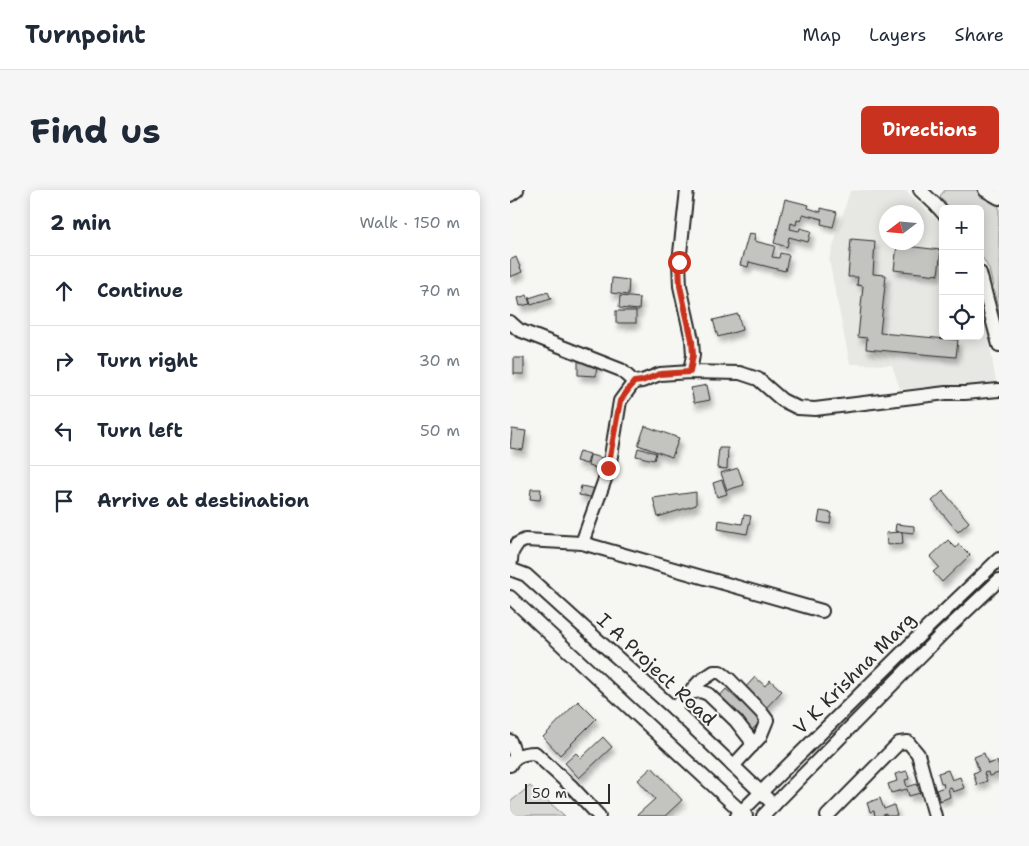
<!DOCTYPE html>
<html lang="en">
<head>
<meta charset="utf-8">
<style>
  body { margin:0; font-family:"Shantell Sans",sans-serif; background:#f6f6f7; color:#1f2937 }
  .controls { position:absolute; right:15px; top:15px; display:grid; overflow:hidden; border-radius:8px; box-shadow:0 2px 12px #0003 }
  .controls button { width:45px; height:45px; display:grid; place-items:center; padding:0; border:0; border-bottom:1px solid #e0e1e3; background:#fff; color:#1f2937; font:25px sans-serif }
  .compass { position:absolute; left:369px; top:15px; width:45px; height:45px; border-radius:50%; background:#fff; box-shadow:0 2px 12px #0003; rotate:254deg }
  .scale { position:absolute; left:15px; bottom:12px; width:85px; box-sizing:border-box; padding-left:5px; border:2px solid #2b2b2b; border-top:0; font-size:14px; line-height:18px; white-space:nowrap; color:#2b2b2b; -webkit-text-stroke:4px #f6f6f2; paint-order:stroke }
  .stop { position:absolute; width:15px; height:15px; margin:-11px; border:4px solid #c8321e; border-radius:50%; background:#fff }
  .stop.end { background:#c8321e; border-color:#fff; box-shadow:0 1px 5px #0008 }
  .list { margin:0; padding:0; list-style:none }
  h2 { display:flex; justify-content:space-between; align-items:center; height:65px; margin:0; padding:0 20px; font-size:21px }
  h2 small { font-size:16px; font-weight:400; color:#747a83 }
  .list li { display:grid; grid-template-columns:32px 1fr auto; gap:15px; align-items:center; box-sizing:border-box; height:70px; padding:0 20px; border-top:1px solid #e0e1e3 }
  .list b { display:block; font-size:19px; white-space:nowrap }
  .list em { font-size:16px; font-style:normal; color:#747a83 }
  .icon { flex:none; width:28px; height:28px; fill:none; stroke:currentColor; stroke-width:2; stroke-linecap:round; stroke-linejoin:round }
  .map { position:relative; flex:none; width:489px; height:626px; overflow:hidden; border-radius:8px }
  header { display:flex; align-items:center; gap:30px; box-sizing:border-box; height:70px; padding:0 25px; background:#fff; border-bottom:1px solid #e0e1e3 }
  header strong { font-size:24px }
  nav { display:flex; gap:28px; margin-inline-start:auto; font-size:18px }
  .intro { display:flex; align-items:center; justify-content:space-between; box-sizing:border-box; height:120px; padding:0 30px }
  h1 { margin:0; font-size:35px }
  .button { padding:12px 22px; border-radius:8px; background:#c8321e; color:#fff; font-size:18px; font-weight:700 }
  main { display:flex; gap:30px; padding:0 30px }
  aside { flex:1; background:#fff; border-radius:8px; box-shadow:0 2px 12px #0003 }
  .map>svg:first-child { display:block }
</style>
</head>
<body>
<header>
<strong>Turnpoint</strong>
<nav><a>Map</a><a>Layers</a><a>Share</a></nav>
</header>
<div class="intro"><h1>Find us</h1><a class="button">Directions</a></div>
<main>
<aside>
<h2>2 min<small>Walk · 150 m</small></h2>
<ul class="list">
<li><svg class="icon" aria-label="ahead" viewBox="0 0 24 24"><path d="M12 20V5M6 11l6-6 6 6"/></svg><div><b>Continue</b></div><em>70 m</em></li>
<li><svg class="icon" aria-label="right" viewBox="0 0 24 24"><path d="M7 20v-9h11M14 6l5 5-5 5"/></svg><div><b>Turn right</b></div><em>30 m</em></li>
<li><svg class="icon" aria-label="left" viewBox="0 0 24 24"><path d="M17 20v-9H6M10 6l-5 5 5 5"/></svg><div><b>Turn left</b></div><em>50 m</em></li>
<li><svg class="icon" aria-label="arrive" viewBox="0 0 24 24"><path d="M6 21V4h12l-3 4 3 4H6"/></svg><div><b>Arrive at destination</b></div></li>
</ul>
</aside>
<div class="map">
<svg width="489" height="626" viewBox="0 0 489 626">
  <defs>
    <filter id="shadow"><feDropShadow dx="3" dy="5.5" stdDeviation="2.5" flood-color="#0004"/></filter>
  </defs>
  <rect width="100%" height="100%" fill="#f6f6f2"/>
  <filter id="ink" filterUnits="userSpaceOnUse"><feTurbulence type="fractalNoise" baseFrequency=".02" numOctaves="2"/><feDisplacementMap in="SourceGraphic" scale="10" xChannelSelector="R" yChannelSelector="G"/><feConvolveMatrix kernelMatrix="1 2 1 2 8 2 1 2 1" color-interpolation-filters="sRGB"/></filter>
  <g filter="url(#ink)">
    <path fill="#e7e7e3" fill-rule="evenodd" d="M 353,0 L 395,0 L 431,33 L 433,36 L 433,146 L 470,146 L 470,112 L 475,124 L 486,193 L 390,199 L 382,175 L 340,174 L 319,70 L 340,1 ZM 377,22 L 407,22 L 407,52 L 377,52 Z"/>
    <g fill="#d9d9d5" stroke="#828280">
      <polygon points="435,0 489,0 489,123 479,79 470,63 470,19 440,19 430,6"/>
      <polygon points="20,596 55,626 0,626 0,612"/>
    </g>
    <g fill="#c3c3c0" stroke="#2b2b2b" filter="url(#shadow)">
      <polygon points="275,9 299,15 298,18 311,22 311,18 327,22 323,37 311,34 312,29 293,24 291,31 287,30 286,35 281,33 280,39 289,41 290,38 301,41 298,52 279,47 277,57 264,53"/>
      <polygon points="239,43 245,44 244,51 265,56 262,67 269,68 270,63 279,65 275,81 239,72 238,77 230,75"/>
      <polygon points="341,49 365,51 363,84 376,85 370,143 448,150 446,167 356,159 357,148 348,147 353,96 347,95 348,87 338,87"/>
      <polygon points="387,55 431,60 428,85 384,80"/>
      <polygon points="6,67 12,82 0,87 0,70"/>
      <polygon points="102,88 119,90 118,105 101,103"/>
      <polygon points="38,102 41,109 21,115 19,108"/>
      <polygon points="17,105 20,114 10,116 8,108"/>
      <polygon points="110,106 130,108 129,120 109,118"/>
      <rect x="106" y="121" width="20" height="12"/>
      <polygon points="228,124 232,140 208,147 203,130"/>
      <rect x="4" y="168" width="10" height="16"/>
      <polygon points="68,171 87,172 86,186 68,185"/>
      <polygon points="197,195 200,210 184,213 181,198"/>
      <polygon points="135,236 169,248 162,267 128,255"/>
      <polygon points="2,239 16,241 13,260 0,258"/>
      <polygon points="128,258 146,263 144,270 126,266"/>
      <polygon points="209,258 218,258 217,279 207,278"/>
      <polygon points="69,261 80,264 77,274 66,271"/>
      <polygon points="80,265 97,269 94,280 78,276"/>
      <polygon points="228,278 234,295 217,300 211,283"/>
      <polygon points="212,290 217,304 207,307 203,293"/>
      <polygon points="71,296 87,299 86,308 69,305"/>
      <polygon points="21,299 31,299 30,310 20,309"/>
      <polygon points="433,301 459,332 448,342 422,311"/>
      <polygon points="186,302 186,315 148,327 143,308"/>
      <polygon points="310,321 322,323 320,334 308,332"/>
      <polygon points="234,325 241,326 237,344 208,339 209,330 232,334"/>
      <polygon points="386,334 404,336 404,343 385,341"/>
      <polygon points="392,342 393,354 377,355 376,343"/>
      <polygon points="438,350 446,358 449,354 460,365 432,392 423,382 429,377 420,367"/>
      <polygon points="245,487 255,496 260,490 272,501 254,520 247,513 240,520 251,531 240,542 206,510 216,499 231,513 238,505 233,500"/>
      <polygon points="68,511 86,529 50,565 33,547"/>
      <polygon points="93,547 102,557 69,588 55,573 66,563 71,568"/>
      <polygon points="474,563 478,574 487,571 489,578 489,583 479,586 478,582 474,583 477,591 467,595 463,583 469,581 464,567"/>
      <polygon points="142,577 172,610 155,626 126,626 145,609 128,590"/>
      <polygon points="438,580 442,590 450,587 454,598 443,602 441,597 438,598 440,607 430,611 426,600 434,597 433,593 431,593 428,583"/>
      <polygon points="397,581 399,589 395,590 397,597 407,594 410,603 399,606 397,599 381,603 378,594 387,591 385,584"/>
      <polygon points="370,608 374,619 384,615 387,626 376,626 376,624 371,626 365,626 364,621 360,622 357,613"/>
    </g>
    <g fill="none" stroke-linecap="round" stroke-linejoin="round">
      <g stroke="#2b2b2b" stroke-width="16">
        <g id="minor">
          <polyline points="177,0 169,72 170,96 182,150 183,165 180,182"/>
          <polyline points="410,0 425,14 433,23"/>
          <polyline points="475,0 489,8"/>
          <polyline points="0,5 7,0"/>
          <polyline points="470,83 489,155"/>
          <polyline points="0,132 9,140 111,180 124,192"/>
          <polyline points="72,353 99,278 110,211 124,192 132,191 150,184 180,182 230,183 248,189 272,210 288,218 305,219 436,203 455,203 489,200"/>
          <polyline points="0,378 2,362 7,354 15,350 72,353 312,421"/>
          <polyline points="0,379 16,385 164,519 264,615"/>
          <polyline points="0,407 236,626"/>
          <polyline points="179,503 190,501 198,504 226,531 240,549 242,556"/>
          <polyline points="164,519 189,492 204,482 210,482 219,489 251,522 257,530 250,547 223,576"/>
          <polyline points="0,551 6,567"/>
          <path d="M 0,575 C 4,565 15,563 25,563 L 62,597 L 89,626"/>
          <polyline points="227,626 416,439 489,369"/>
          <polyline points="253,626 433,443 489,390"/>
          <polyline points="317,626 389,553 398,552 408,564 425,626"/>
        </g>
      </g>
      <use href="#minor" stroke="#f6f6f2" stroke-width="12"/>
    </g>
  </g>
  <g fill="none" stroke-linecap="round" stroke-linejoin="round" filter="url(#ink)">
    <polyline stroke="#c8321e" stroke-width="6" points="98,278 110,211 124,192 132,191 150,184 180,182 183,165 182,150 170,96 169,72"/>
  </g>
  <g text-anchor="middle" stroke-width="4" stroke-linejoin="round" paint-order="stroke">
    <g font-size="19" fill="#2b2b2b" stroke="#f6f6f2">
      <text transform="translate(147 479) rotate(43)" y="7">I A Project Road</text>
      <text transform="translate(344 483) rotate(-45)" y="7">V K Krishna Marg</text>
    </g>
  </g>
</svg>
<div class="controls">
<button>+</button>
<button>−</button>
<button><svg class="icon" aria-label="locate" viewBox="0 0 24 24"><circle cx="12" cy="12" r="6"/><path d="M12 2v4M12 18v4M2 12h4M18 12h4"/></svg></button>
</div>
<svg class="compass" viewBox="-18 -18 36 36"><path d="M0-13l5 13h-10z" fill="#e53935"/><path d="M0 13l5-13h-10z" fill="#747a83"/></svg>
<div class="scale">50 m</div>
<div class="stop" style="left:169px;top:72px"></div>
<div class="stop end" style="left:98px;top:278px"></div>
</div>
</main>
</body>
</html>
